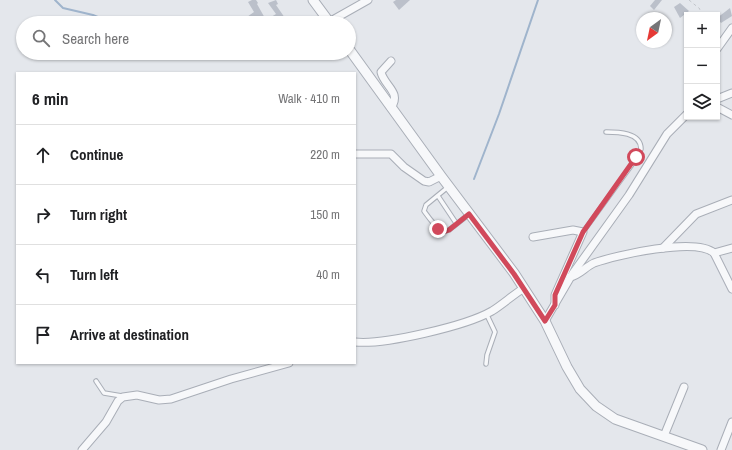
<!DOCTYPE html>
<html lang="en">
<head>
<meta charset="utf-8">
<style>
  body { margin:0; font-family:"Archivo Narrow",sans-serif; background:#f2f2f2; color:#202124 }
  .controls { position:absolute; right:12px; top:12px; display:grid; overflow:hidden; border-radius:0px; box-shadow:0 1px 3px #0004 }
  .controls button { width:36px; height:36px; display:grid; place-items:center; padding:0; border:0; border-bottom:1px solid #e0e0e0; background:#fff; color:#202124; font:20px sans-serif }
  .compass { position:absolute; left:636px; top:12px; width:36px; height:36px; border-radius:50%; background:#fff; box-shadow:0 1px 3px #0004; rotate:213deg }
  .stop { position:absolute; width:12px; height:12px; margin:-9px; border:3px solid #d1495b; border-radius:50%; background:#fff }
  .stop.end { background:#d1495b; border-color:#fff; box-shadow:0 1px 4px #0008 }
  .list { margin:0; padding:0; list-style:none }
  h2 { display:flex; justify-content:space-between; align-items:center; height:52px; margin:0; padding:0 16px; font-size:17px }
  h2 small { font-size:13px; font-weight:400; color:#757577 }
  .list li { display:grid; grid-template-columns:26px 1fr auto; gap:12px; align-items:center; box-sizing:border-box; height:60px; padding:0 16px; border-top:1px solid #e0e0e0 }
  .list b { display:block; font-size:15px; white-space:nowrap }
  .list em { font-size:13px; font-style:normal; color:#757577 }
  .icon { flex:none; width:22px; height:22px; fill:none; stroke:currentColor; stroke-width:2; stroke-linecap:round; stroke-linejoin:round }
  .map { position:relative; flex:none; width:732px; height:450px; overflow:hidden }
  .search { position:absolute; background:#fff; box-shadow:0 1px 3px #0004; left:16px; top:16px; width:340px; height:44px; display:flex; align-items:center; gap:10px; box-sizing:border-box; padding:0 14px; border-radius:22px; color:#757577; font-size:15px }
  .panel { position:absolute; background:#fff; box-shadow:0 1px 3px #0004; left:16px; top:72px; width:340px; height:292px; border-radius:0px }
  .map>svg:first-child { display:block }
</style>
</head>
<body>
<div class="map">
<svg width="732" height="450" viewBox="0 0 732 450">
  <rect width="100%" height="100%" fill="#e4e7ec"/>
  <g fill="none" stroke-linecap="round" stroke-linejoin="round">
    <g stroke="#9fb4cc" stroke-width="2">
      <polyline points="55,0 63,8 93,15 112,23"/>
      <polyline points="474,179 499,114 538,0"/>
    </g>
  </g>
  <g fill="#bbc0ca">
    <polygon points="252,0 256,0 258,3 257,4 266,20 276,14 268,3 276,0 278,4 276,5 285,18 277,23 246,23 244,19 254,12 248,2"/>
    <polygon points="396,0 410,0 399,10 393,2"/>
    <polygon points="655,0 662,0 654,10 650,6"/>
    <polygon points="680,3 689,11 680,18 674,7"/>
    <polygon points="730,8 732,16 721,23 717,18"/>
  </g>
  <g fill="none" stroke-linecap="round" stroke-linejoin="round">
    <g stroke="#a9aeb7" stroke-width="5.5">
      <g id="service">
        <path d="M 448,187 L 426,205 L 424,211 C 429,218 436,228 443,232 L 449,230 L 468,215"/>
        <polyline points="438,196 456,223"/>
        <path d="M 583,232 L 631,166 L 641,149 C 641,132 617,132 606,132"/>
        <polyline points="486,313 495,332 487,355 486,364"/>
        <polyline points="96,381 104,393 122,396"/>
      </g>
    </g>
    <g stroke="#a9aeb7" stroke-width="9">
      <g id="minor">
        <polyline points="329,22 368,0"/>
        <polyline points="717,49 732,28"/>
        <polyline points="717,99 732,93"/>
        <polyline points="717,107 732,115"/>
        <path d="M 391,108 C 402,92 384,86 381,72 L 391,61"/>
        <polyline points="355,154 391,154 404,167 424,181 429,182 441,176"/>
        <polyline points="533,237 573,230 583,232 555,295 555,305"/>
        <polyline points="663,248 696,214 732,200"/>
        <polyline points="714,253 732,248"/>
        <path d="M 570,277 C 580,275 585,267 594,263 C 616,255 696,237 714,253 L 732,289"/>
        <polyline points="545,321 573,273 629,195 667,134 687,114"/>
        <path d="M 355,342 C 384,345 466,326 492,311 C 503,304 513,295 524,288"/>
        <polyline points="664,436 684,387"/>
        <polyline points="82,450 106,422 118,401 123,397 137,395 159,400 171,399 231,379 289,363"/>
        <polyline points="721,450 732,422"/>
      </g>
    </g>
    <g stroke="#a9aeb7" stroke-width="11">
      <g id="tertiary">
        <polyline points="313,0 330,23"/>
        <polyline points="349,49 441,176 514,273 545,321 567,367 580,389 596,406 615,419 702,450"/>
      </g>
    </g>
    <polyline stroke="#c2c5cb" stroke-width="1" stroke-dasharray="3 3" stroke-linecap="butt" points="689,0 700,9 698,15"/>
    <use href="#service" stroke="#f7f8fa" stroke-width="3.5"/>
    <use href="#minor" stroke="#f7f8fa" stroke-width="7"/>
    <use href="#tertiary" stroke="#f7f8fa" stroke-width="9"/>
  </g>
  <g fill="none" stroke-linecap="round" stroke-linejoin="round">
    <polyline stroke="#d1495b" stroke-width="5" points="438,229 443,232 449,230 469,214 514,274 545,321 555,305 555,295 583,232 636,157"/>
  </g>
</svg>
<div class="controls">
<button>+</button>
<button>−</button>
<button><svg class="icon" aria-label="layers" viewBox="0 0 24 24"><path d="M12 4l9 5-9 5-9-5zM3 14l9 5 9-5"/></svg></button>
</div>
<svg class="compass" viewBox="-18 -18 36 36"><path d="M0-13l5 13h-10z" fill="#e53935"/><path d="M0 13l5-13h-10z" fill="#757577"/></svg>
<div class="stop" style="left:636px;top:157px"></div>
<div class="stop end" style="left:438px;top:229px"></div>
<div class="search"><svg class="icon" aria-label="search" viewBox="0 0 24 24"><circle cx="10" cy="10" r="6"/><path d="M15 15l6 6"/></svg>Search here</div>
<section class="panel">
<h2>6 min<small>Walk · 410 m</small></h2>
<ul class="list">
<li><svg class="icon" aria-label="ahead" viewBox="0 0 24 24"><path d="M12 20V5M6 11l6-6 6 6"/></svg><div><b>Continue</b></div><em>220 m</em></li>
<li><svg class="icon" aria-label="right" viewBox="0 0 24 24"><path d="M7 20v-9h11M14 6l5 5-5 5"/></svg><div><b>Turn right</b></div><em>150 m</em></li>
<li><svg class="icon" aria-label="left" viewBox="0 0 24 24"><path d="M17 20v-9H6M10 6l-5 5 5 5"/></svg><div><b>Turn left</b></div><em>40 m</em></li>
<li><svg class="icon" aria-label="arrive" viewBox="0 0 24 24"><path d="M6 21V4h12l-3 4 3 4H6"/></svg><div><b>Arrive at destination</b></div></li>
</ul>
</section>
</div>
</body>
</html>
